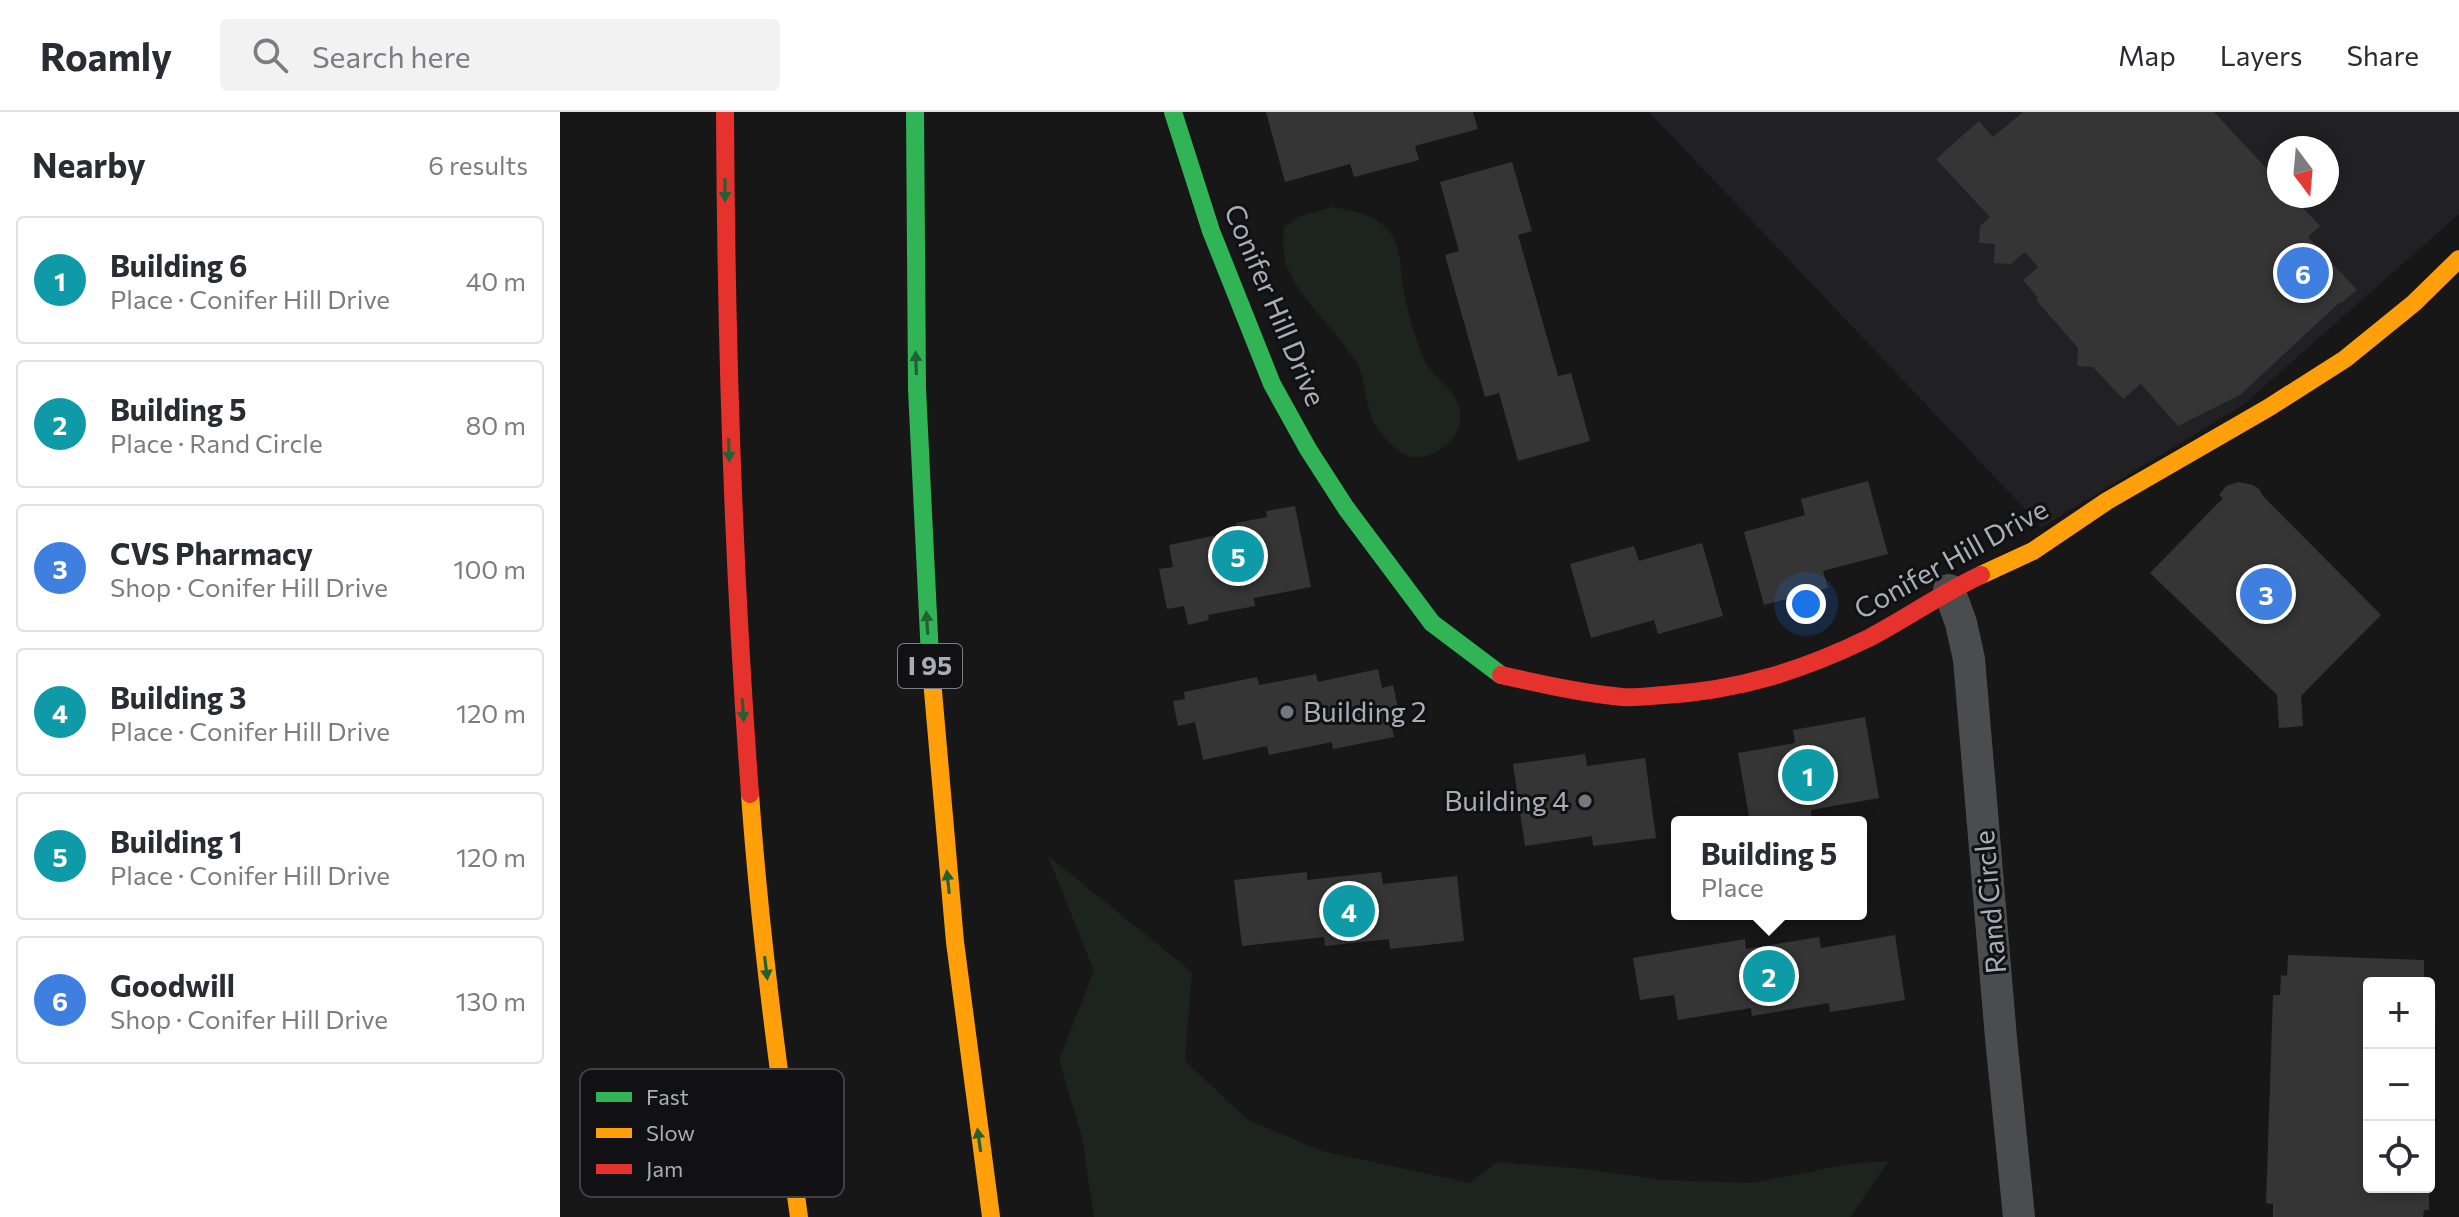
<!DOCTYPE html>
<html lang="en">
<head>
<meta charset="utf-8">
<style>
  body { margin:0; font-family:Commissioner,sans-serif; background:#f2f2f3; color:#2b2b33 }
  .controls { position:absolute; right:24px; bottom:24px; display:grid; overflow:hidden; border-radius:8px; box-shadow:0 4px 12px #0003 }
  .controls button { width:72px; height:72px; display:grid; place-items:center; padding:0; border:0; border-bottom:2px solid #e1e1e2; background:#fff; color:#2b2b33; font:40px sans-serif }
  .compass { position:absolute; left:1707px; top:24px; width:72px; height:72px; border-radius:50%; background:#fff; box-shadow:0 4px 12px #0003; rotate:164deg }
  .you { position:absolute; left:1246px; top:492px; width:28px; height:28px; margin:-20px; border:6px solid #fff; border-radius:50%; background:#1a73e8; box-shadow:0 0 0 12px #1a73e833 }
  .badge { display:grid; place-items:center; width:52px; height:52px; border-radius:50%; background:#757880; color:#fff; font-size:26px; font-weight:700 }
  .pin { position:absolute; translate:-50% -50%; border:4px solid #fff; box-shadow:0 2px 8px #0006 }
  .popup { position:absolute; left:1111px; top:704px; width:196px; height:104px; box-sizing:border-box; display:grid; place-content:center; border-radius:8px; background:#fff; filter:drop-shadow(0 2px 6px #0005); font-size:26px; white-space:nowrap; color:#7c7c81 }
  .popup b { font-size:30px; color:#2b2b33 }
  .popup::after { content:''; position:absolute; left:50%; top:100%; margin-left:-16px; border:16px solid transparent; border-top-color:#fff }
  .list { margin:0; padding:0; list-style:none }
  h2 { display:flex; justify-content:space-between; align-items:center; height:104px; margin:0; padding:0 32px; font-size:34px }
  h2 small { font-size:26px; font-weight:400; color:#7c7c81 }
  .list li { display:grid; grid-template-columns:52px 1fr auto; gap:24px; align-items:center; box-sizing:border-box; height:128px; margin:0 16px 16px; padding:0 16px; border:2px solid #e1e1e2; border-radius:8px }
  .list b { display:block; font-size:30px; white-space:nowrap }
  .list p { margin:0; font-size:26px; white-space:nowrap; color:#7c7c81 }
  .list em { font-size:26px; font-style:normal; color:#7c7c81 }
  .icon { flex:none; width:44px; height:44px; fill:none; stroke:currentColor; stroke-width:2; stroke-linecap:round; stroke-linejoin:round }
  .map { position:relative; flex:none; width:1899px; height:1105px; overflow:hidden }
  header { display:flex; align-items:center; gap:48px; box-sizing:border-box; height:112px; padding:0 40px; background:#fff; border-bottom:2px solid #e1e1e2 }
  header strong { font-size:38px }
  nav { display:flex; gap:44px; margin-inline-start:auto; font-size:28px }
  .search { width:560px; height:72px; background:#f2f2f3; display:flex; align-items:center; gap:20px; box-sizing:border-box; padding:0 28px; border-radius:8px; color:#7c7c81; font-size:30px }
  main { display:flex }
  aside { flex:1; background:#fff }
  .map>svg:first-child { display:block }
</style>
</head>
<body>
<header>
<strong>Roamly</strong>
<div class="search"><svg class="icon" aria-label="search" viewBox="0 0 24 24"><circle cx="10" cy="10" r="6"/><path d="M15 15l6 6"/></svg>Search here</div>
<nav><a>Map</a><a>Layers</a><a>Share</a></nav>
</header>
<main>
<aside>
<h2>Nearby<small>6 results</small></h2>
<ul class="list">
<li><span class="badge" style="background:#0f9aa8">1</span><div><b>Building 6</b><p>Place · Conifer Hill Drive</p></div><em>40 m</em></li>
<li><span class="badge" style="background:#0f9aa8">2</span><div><b>Building 5</b><p>Place · Rand Circle</p></div><em>80 m</em></li>
<li><span class="badge" style="background:#3f7fe0">3</span><div><b>CVS Pharmacy</b><p>Shop · Conifer Hill Drive</p></div><em>100 m</em></li>
<li><span class="badge" style="background:#0f9aa8">4</span><div><b>Building 3</b><p>Place · Conifer Hill Drive</p></div><em>120 m</em></li>
<li><span class="badge" style="background:#0f9aa8">5</span><div><b>Building 1</b><p>Place · Conifer Hill Drive</p></div><em>120 m</em></li>
<li><span class="badge" style="background:#3f7fe0">6</span><div><b>Goodwill</b><p>Shop · Conifer Hill Drive</p></div><em>130 m</em></li>
</ul>
</aside>
<div class="map">
<svg width="1899" height="1105" viewBox="0 0 1899 1105">
  <rect width="100%" height="100%" fill="#171717"/>
  <path fill="#212123" fill-rule="evenodd" d="M 1089,0 L 1899,0 L 1899,102 L 1683,293 L 1482,415 ZM 1719,36 L 1767,36 L 1767,84 L 1719,84 Z"/>
  <g fill="#1d241e">
    <path d="M 772,95 C 794,99 824,104 834,127 C 841,140 840,160 843,175 C 847,199 854,223 863,245 C 871,265 898,278 900,300 C 904,325 877,347 853,345 C 841,343 827,329 820,320 C 803,297 808,271 797,251 C 778,219 737,185 726,152 C 722,140 723,127 724,115 L 740,104 Z"/>
    <polygon points="488,744 632,860 625,949 688,1008 762,1039 910,1071 938,1050 1024,1057 1102,1068 1192,1071 1290,1052 1329,1049 1290,1105 534,1105 522,1026 499,948 534,859"/>
  </g>
  <g fill="#353536">
    <polygon points="706,0 913,0 918,17 855,34 859,48 794,65 790,52 725,70"/>
    <polygon points="1463,0 1654,0 1719,70 1719,84 1732,84 1760,114 1748,125 1797,178 1781,191 1780,190 1680,283 1618,314 1581,272 1563,287 1533,255 1517,254 1518,236 1476,188 1478,186 1463,168 1478,155 1465,140 1451,152 1434,151 1435,132 1419,131 1420,114 1430,105 1376,47 1419,9 1433,25"/>
    <polygon points="952,50 972,119 958,123 998,264 1011,261 1030,329 958,349 939,281 925,285 885,143 899,139 880,70"/>
    <polygon points="1308,369 1328,442 1263,459 1268,476 1204,493 1184,420 1245,403 1241,387"/>
    <polygon points="1678,370 1693,373 1698,376 1704,385 1821,503 1741,584 1743,614 1719,616 1717,583 1590,461 1663,386 1659,383 1666,374"/>
    <polygon points="735,394 751,475 694,486 695,494 648,503 649,508 628,513 624,494 607,497 599,457 613,455 609,433 677,419 676,411 707,405 706,399"/>
    <polygon points="1142,431 1163,504 1098,522 1094,508 1031,526 1010,452 1074,434 1079,449"/>
    <polygon points="818,557 822,576 833,573 842,613 832,615 834,625 773,637 772,630 709,643 707,634 643,648 635,610 618,614 613,589 625,587 624,580 697,565 699,573 756,562 758,570"/>
    <polygon points="1305,605 1319,686 1251,698 1252,708 1190,710 1178,641 1235,631 1233,618"/>
    <polygon points="1025,642 1027,654 1085,646 1096,726 1033,734 1032,724 965,734 953,652"/>
    <polygon points="747,760 747,768 821,760 823,772 897,764 904,829 830,837 829,827 765,834 764,825 682,834 674,768"/>
    <polygon points="1335,823 1345,888 1270,900 1269,891 1192,904 1191,896 1118,908 1114,883 1080,888 1073,846 1185,827 1186,837 1259,825 1261,836"/>
    <polygon points="1728,843 1864,848 1864,865 1870,866 1870,871 1809,871 1809,1075 1869,1075 1869,1098 1864,1098 1863,1105 1713,1105 1713,1092 1706,1091 1713,883 1720,883 1721,863 1727,864"/>
    <polygon points="1869,887 1876,887 1872,1018 1869,1018"/>
  </g>
  <g fill="none" stroke-linecap="round" stroke-linejoin="round">
    <polyline stroke="#4b4c50" stroke-width="32" points="1389,478 1401,511 1409,547 1441,926 1459,1105"/>
    <g stroke="#30b455" stroke-width="18">
      <polyline points="355,0 357,277 370,545"/>
      <polyline points="613,0 651,119 712,272 748,337 786,396 872,511 941,563"/>
    </g>
    <g stroke="#ff9f0a" stroke-width="18">
      <polyline points="1421,463 1473,439 1547,389 1708,296 1785,247 1854,191 1899,147"/>
      <polyline points="370,545 395,830 431,1105"/>
      <path d="M 190,682 C 200,823 219,964 239,1105"/>
    </g>
    <g stroke="#e5322d" stroke-width="18">
      <path d="M 165,0 C 166,228 173,455 190,682"/>
      <path d="M 941,563 C 981,572 1021,581 1062,585 C 1076,586 1090,584 1104,583 C 1180,578 1241,559 1309,526 C 1347,506 1382,481 1421,463"/>
    </g>
  </g>
  <defs><path id="oneway-solid" d="M-6-.8H1V-3.2L6.5 0L1 3.2V.8H-6Z" transform="scale(2)"/></defs>
  <g fill="#206234">
    <use href="#oneway-solid" transform="translate(165 78) rotate(90)"/>
    <use href="#oneway-solid" transform="translate(356 251) rotate(-92)"/>
    <use href="#oneway-solid" transform="translate(169 338) rotate(88)"/>
    <use href="#oneway-solid" transform="translate(367 511) rotate(-94)"/>
    <use href="#oneway-solid" transform="translate(183 598) rotate(86)"/>
    <use href="#oneway-solid" transform="translate(388 770) rotate(-96)"/>
    <use href="#oneway-solid" transform="translate(206 856) rotate(83)"/>
    <use href="#oneway-solid" transform="translate(419 1028) rotate(-98)"/>
  </g>
  <g fill="#757880" stroke="#111113" stroke-width="3">
    <circle cx="727" cy="600" r="8"/>
    <circle cx="1025" cy="689" r="8"/>
  </g>
  <g text-anchor="middle" stroke-width="6" stroke-linejoin="round" paint-order="stroke">
    <rect fill="#111113" stroke="#7b7e86" stroke-width="2" x="338" y="532" width="64" height="44" rx="6"/>
    <g font-size="26" font-weight="bold" fill="#a8adb8">
      <text x="370" y="563">I 95</text>
    </g>
    <g font-size="28" fill="#a8adb8" stroke="#111113">
      <text transform="translate(715 193) rotate(67)" y="10">Conifer Hill Drive</text>
      <text transform="translate(1391 447) rotate(-29)" y="10">Conifer Hill Drive</text>
      <text transform="translate(1430 790) rotate(-95)" y="10">Rand Circle</text>
    </g>
    <g font-size="28" fill="#a8adb8" stroke="#111113" text-anchor="start">
      <text x="743" y="610">Building 2</text>
      <text x="1009" y="699" text-anchor="end">Building 4</text>
    </g>
  </g>
  <rect x="20" y="957" width="264" height="128" rx="12" fill="#111113" stroke="#3e4045" stroke-width="2"/>
  <rect x="36" y="980" width="36" height="10" fill="#30b455"/>
  <rect x="36" y="1016" width="36" height="10" fill="#ff9f0a"/>
  <rect x="36" y="1052" width="36" height="10" fill="#e5322d"/>
  <g font-size="22" fill="#a8adb8">
    <text x="86" y="993">Fast</text>
    <text x="86" y="1029">Slow</text>
    <text x="86" y="1065">Jam</text>
  </g>
</svg>
<div class="controls">
<button>+</button>
<button>−</button>
<button><svg class="icon" aria-label="locate" viewBox="0 0 24 24"><circle cx="12" cy="12" r="6"/><path d="M12 2v4M12 18v4M2 12h4M18 12h4"/></svg></button>
</div>
<svg class="compass" viewBox="-18 -18 36 36"><path d="M0-13l5 13h-10z" fill="#e53935"/><path d="M0 13l5-13h-10z" fill="#7c7c81"/></svg>
<div class="you"></div>
<div class="pin badge" style="left:1248px;top:663px;background:#0f9aa8">1</div>
<div class="pin badge" style="left:1209px;top:864px;background:#0f9aa8">2</div>
<div class="popup"><b>Building 5</b>Place</div>
<div class="pin badge" style="left:1706px;top:482px;background:#3f7fe0">3</div>
<div class="pin badge" style="left:789px;top:799px;background:#0f9aa8">4</div>
<div class="pin badge" style="left:678px;top:444px;background:#0f9aa8">5</div>
<div class="pin badge" style="left:1743px;top:161px;background:#3f7fe0">6</div>
</div>
</main>
</body>
</html>
